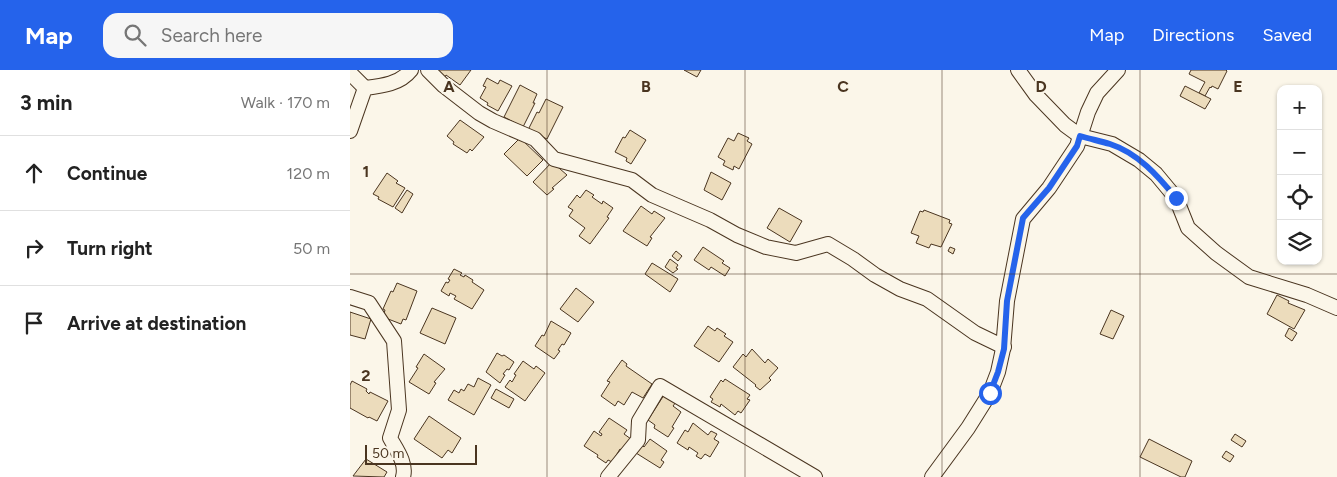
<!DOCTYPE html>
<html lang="en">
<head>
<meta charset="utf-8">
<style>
  body { margin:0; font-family:Figtree,sans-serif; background:#f6f6f6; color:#222 }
  .controls { position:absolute; right:15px; top:15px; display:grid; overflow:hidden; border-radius:10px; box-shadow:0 1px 4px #0004 }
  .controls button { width:45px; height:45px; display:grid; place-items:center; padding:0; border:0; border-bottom:1px solid #e0e0e0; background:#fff; color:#222; font:25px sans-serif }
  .scale { position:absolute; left:15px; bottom:12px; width:112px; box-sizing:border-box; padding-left:5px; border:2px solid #4a3520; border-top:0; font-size:14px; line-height:18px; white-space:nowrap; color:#4a3520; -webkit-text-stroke:4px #fbf6e9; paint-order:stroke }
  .stop { position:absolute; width:15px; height:15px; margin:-11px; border:4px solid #2563eb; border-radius:50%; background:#fff }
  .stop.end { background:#2563eb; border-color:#fff; box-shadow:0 1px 5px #0008 }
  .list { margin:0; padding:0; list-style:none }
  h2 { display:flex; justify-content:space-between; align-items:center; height:65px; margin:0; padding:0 20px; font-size:21px }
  h2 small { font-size:16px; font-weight:400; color:#767676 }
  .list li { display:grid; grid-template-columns:32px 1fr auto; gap:15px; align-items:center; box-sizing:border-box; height:75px; padding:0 20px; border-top:1px solid #e0e0e0 }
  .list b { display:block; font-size:19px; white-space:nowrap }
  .list em { font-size:16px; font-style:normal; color:#767676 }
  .icon { flex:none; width:28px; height:28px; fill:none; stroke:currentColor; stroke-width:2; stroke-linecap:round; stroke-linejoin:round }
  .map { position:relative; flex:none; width:987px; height:407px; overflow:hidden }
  header { display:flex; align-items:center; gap:30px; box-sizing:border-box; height:70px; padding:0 25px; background:#2563eb; color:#fff }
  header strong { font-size:24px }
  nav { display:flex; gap:28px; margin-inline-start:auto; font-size:18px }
  .search { width:350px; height:45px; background:#f6f6f6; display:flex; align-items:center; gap:12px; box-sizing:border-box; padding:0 18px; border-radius:15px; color:#767676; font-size:19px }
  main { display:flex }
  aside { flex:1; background:#fff }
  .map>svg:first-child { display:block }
</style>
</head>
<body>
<header>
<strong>Map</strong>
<div class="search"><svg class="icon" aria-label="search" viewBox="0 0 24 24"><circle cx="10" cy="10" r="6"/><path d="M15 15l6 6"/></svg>Search here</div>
<nav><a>Map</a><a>Directions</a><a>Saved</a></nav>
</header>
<main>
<aside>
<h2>3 min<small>Walk · 170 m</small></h2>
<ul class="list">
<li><svg class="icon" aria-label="ahead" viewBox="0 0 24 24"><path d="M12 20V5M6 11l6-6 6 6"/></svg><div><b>Continue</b></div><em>120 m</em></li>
<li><svg class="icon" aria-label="right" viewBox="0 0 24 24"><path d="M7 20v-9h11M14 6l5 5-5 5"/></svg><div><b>Turn right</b></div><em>50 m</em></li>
<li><svg class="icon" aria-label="arrive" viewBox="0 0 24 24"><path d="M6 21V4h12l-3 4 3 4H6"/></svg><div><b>Arrive at destination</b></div></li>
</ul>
</aside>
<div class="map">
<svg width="987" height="407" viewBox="0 0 987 407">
  <rect width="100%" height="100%" fill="#fbf6e9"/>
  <g fill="#ecdcbc" stroke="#4a3520">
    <polygon points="88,0 121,0 110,15 96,5 95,7 87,2"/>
    <polygon points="334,0 351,0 347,7"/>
    <polygon points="841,0 876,0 877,1 868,19 862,16 861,18 860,17 855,26 849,23 855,12 839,4"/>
    <polygon points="137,8 148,14 150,10 162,16 148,41 137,35 138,33 130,28 136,17 133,16"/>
    <polygon points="170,15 187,24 183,33 185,33 173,57 154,47"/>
    <polygon points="835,16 861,29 855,39 830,26"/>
    <polygon points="196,29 213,37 197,69 178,60 187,42 189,43"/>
    <polygon points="110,50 134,67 122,81 120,79 117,83 103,74 104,72 97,66"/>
    <polygon points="280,60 296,70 281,94 276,91 277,88 265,82 273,67 275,68"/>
    <polygon points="388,63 399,68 397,71 402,74 389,99 384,96 383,100 373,95 375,91 368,87 378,68 384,71"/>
    <polygon points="170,68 193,90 177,106 154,84"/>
    <polygon points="202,92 217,105 202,118 204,119 197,125 183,112"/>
    <polygon points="361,102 381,113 372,130 354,120"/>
    <polygon points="37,103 48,111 46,113 55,118 43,137 28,129 29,127 23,124"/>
    <polygon points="57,120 63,124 52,143 45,138"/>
    <polygon points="236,120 244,125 242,127 252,134 253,131 263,138 257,147 259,148 240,174 229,166 235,158 219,146 223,140 218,137 227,125 230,128"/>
    <polygon points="291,136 302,144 304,141 315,148 300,167 302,168 297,176 273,161"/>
    <polygon points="429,138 452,151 440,172 417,158"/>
    <polygon points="574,140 600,150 599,153 602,154 591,177 581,174 579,178 566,173 569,166 561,163 570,141 573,142"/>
    <polygon points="353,177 374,191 372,193 380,198 375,206 361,197 359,200 344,190"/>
    <polygon points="600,177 605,179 603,184 598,181"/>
    <polygon points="326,181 332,186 328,191 322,186"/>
    <polygon points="320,189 328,195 326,198 328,199 323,203 315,197"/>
    <polygon points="302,193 328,209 320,222 295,204"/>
    <polygon points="104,199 112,203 110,205 114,207 115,205 123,210 122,212 134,220 122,239 104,229 106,226 100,223 99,226 91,221 96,212 98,213 100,210 98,209"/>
    <polygon points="47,213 67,221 56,250 53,249 51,254 33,247 35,240 33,239 41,221 43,222"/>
    <polygon points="226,218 244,232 228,252 210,239"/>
    <polygon points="927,225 939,231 938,233 955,240 944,259 917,244"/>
    <polygon points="82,238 106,248 95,274 70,263"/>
    <polygon points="761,240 774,246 763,269 750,264"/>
    <polygon points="0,242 21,249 15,269 0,265"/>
    <polygon points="201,251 221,263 214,275 212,274 208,280 210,281 204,289 185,276 192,265 194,266"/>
    <polygon points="358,256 365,261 367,258 376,264 374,266 383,272 369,292 344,276"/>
    <polygon points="939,258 947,263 942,271 935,266"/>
    <polygon points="402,279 415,293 418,289 428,298 419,308 421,310 410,320 405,316 406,315 383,297 393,284 396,287"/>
    <polygon points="147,283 152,286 154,285 164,292 159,300 157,299 153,304 155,305 150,313 136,302"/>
    <polygon points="74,284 95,299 84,312 86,313 79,324 59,312 68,298 66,297"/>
    <polygon points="272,290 277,294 276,296 302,314 293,328 282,322 274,335 268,331 265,336 251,326 260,312 257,311"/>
    <polygon points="173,291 184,299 186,296 195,303 175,331 155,317 160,310 162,312 166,305 164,304"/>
    <polygon points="128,308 141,315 124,345 98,330 104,320 109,323 111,319 114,321 118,314 124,317"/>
    <polygon points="375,309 400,325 397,329 400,330 391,343 388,341 385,345 371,334 370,337 361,332 363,329 360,327 371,310 373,312"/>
    <polygon points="2,311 17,319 16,321 19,324 20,322 38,331 27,351 19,347 18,348 0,338 0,315"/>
    <polygon points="146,319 164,329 159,338 141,328"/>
    <polygon points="314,325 326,332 323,336 331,342 322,357 324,358 318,367 304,358 305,355 298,350"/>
    <polygon points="79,346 111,368 102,383 98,380 92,388 64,369"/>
    <polygon points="259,348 277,360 274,364 281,369 273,381 270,379 262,392 258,390 256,393 247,387 248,385 234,376 244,361 251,366 252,364 249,362"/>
    <polygon points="343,353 358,365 361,361 367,364 364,369 369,372 360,387 355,384 351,389 346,386 348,383 339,377 338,380 327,373 335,360 338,362"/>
    <polygon points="885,364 896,371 892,377 881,370"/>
    <polygon points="300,369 317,381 311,390 314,392 310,398 286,383 292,375 294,377"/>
    <polygon points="799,369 842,391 835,407 831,407 790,387"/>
    <polygon points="876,381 884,386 880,392 872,387"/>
    <polygon points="16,389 37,402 34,407 3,406"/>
  </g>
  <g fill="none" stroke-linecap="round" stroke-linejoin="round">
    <g stroke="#4a3520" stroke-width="16">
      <g id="minor">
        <polyline points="78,0 94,16 129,43 143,51 185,69 204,89 282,110 302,125 360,150 387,165 416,177 446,183 478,174 503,189 525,205 550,219 577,229 625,263 654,277"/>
        <polyline points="668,0 686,25 715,55 730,66 762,74 789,90 806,104 826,128 838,158 866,183 899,207 957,225 987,238"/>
        <polyline points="0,3 15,18"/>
        <path d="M 0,61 L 15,18 C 32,16 50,14 61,0"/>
        <path d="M 0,227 L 19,233 L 44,271 L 49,340 L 40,368 C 46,379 57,393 53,407"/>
        <polyline points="258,407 288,370 289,351 310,316 465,407"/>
        <polyline points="582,407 618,358 640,323 648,302 653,279 657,231 673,149 699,118 727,76 738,42 747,23 768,0"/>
      </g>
    </g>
    <use href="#minor" stroke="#fbf6e9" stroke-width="14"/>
  </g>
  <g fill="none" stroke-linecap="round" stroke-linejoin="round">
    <path stroke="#2563eb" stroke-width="6" d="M 640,323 L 648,302 L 654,279 L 657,231 L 673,148 L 699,118 L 727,76 L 730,66 C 740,69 750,71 760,74 C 788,83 808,106 826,128"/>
  </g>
  <path fill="none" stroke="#4a3520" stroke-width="1" stroke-opacity="0.55" d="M 197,0 L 197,407M 395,0 L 395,407M 592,0 L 592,407M 790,0 L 790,407M 0,204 L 987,204"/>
  <g font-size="16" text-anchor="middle" font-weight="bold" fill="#4a3520" stroke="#fbf6e9" stroke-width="4" stroke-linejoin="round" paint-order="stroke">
    <text x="99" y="22">A</text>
    <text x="296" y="22">B</text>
    <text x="493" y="22">C</text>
    <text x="691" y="22">D</text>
    <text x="888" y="22">E</text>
    <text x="16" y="107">1</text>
    <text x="16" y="311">2</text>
  </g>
</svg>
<div class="controls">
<button>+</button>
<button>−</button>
<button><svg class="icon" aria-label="locate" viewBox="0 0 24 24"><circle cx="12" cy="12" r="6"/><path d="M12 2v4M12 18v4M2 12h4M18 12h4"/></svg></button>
<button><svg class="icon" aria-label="layers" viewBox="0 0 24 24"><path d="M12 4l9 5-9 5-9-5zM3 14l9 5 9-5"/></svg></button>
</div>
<div class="scale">50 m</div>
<div class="stop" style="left:640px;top:323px"></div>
<div class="stop end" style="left:826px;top:128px"></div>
</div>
</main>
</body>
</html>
